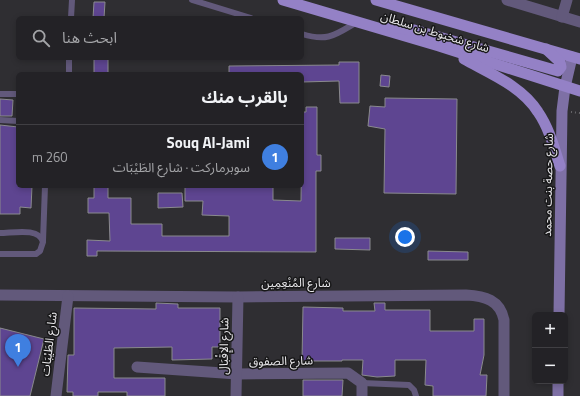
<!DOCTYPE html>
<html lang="ar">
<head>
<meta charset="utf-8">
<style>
  body { margin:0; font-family:"Titillium Web","Noto Sans Arabic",sans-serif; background:#2b2a2e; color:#f1f3f6; direction:rtl }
  .controls { position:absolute; right:12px; bottom:12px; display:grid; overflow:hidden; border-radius:6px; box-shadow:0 2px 6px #0003 }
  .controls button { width:36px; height:36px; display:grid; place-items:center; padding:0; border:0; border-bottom:1px solid #403f43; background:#232226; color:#f1f3f6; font:20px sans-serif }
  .you { position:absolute; left:405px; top:237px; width:14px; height:14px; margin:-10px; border:3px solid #fff; border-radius:50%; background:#1a73e8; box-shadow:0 0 0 6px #1a73e833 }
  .badge { display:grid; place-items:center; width:26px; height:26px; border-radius:50%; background:#8bbbb9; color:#fff; font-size:13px; font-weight:700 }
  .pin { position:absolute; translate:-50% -33px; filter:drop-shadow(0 1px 2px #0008) }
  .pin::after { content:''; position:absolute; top:21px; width:14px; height:12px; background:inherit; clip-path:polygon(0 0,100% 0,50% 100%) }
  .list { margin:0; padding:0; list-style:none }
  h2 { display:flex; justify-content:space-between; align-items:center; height:52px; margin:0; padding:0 16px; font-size:17px }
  h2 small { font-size:13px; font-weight:400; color:#a3a4a7 }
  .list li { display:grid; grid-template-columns:26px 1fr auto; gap:12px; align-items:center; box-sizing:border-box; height:64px; padding:0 16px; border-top:1px solid #403f43 }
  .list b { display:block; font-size:15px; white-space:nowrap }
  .list p { margin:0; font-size:13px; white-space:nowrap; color:#a3a4a7 }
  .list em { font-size:13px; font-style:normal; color:#a3a4a7 }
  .icon { flex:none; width:22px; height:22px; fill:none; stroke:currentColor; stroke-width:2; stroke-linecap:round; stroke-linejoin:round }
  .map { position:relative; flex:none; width:580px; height:396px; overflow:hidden; direction:ltr }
  .search { position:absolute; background:#232226; box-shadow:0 2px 6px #0003; left:16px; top:16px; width:288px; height:44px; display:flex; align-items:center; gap:10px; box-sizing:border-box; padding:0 14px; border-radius:6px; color:#a3a4a7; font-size:15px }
  .panel { position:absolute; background:#232226; box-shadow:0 2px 6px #0003; left:16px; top:72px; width:288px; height:116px; border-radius:6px; direction:rtl }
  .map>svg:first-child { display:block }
</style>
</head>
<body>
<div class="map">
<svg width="580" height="396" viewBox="0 0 580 396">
  <rect width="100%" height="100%" fill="#2f2e32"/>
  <g fill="#5e4591" stroke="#8a8a8e">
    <polygon points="94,2 105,2 104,18 93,18"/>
    <rect x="94" y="58" width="14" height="16"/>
    <polygon points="339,62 359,62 359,103 340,103 339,81 302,82 302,74 229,74 229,66 339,65"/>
    <polygon points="381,75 390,76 389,87 380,86"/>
    <polygon points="385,98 457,99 456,194 384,193 385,129 368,126 370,106 385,107"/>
    <polygon points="0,99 13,100 12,116 0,116"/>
    <polygon points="306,107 317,107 317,155 321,155 321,171 316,171 316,252 97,251 97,256 87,256 87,240 110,241 109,213 88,213 88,198 94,198 94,186 108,186 108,198 131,198 131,224 162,224 162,236 229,236 229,216 202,215 203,201 185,201 185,186 273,186 273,200 301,201 302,112 306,112"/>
    <polygon points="0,125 18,127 18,186 32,186 31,208 20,207 20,214 0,214"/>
    <polygon points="158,193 182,193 183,207 158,208"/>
    <polygon points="335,238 370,238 370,250 335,249"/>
    <polygon points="428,251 468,252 468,260 428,260"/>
    <polygon points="156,303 178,304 178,308 220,308 220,347 212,347 212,359 172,360 172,347 114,348 114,378 165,378 165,396 127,396 127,392 98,392 98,396 73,396 73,392 67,392 68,355 74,355 74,308 156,309"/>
    <polygon points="374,303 385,303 385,310 430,310 430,331 474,331 474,319 484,319 484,355 480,375 487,375 486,396 433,396 433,386 425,385 426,360 395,360 395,376 377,377 362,375 363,360 342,360 342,361 302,361 303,307 343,308 343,311 375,311"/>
    <polygon points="0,328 44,339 30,396 0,396"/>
    <polygon points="303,380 343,380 342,396 303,396"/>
  </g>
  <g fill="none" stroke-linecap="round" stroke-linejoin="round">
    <polyline stroke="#68676b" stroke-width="2" stroke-dasharray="1 3" stroke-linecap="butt" points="571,112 580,113"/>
    <g stroke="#62597b" stroke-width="6">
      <polyline points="192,0 251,18"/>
      <polyline points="71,18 72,0"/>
      <path d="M 302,34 C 328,42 335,35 357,22"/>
      <polyline points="69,74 69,58"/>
      <polyline points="0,94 18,94"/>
      <polyline points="0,120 18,121"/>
      <path d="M 0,233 C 13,233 39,227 43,242 L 40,251 L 36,254 L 0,254"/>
      <polyline points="43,241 45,186"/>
      <polyline points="362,383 409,385 414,390 416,396"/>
    </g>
    <g stroke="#62597b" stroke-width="11">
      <polyline points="507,0 580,22"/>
      <polyline points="562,17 567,0"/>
      <path d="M 0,295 L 238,297 L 466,295 C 485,296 500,300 504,320 L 504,396"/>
      <polyline points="137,367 237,374 348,373 362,383 362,396"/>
      <polyline points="56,396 68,296"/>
      <polyline points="236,396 238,297"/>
    </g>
    <g stroke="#7e70a5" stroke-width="11">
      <polyline points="559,315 562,111 565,87 572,57"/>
      <polyline points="558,396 558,381"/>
    </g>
    <g stroke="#9481c6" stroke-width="11">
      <polyline points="283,0 439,46 580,91"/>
      <polyline points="376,0 580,59"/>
      <polyline points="391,27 414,30 558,71 561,67 560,62 546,49"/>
      <path d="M 464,59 C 489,73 522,86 538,112 C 549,128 554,147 560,166"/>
    </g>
  </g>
  <g text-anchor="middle" stroke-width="3" stroke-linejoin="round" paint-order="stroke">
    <g font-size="12" fill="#e8e7ea" stroke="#171718">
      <text transform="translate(435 32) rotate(17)" y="4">شارع شخبوط بن سلطان</text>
      <text transform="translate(548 185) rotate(-89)" y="4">شارع حصة بنت محمد</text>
      <text x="296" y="287">شارع المُنْعِمِين</text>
      <text transform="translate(49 344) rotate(-83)" y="4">شارع الطَيْبَات</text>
      <text transform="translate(224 346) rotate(-89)" y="4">شارع الإِقْبَال</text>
      <text transform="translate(281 361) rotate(-1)" y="4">شارع الصفوق</text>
    </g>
  </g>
</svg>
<div class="controls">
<button>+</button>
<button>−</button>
</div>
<div class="you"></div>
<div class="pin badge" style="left:18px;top:367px;background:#3f7fe0">1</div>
<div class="search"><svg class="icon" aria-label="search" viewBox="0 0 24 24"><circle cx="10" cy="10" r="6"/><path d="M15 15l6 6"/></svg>ابحث هنا</div>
<section class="panel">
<h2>بالقرب منك<small></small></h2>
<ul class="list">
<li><span class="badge" style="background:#3f7fe0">1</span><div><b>Souq Al-Jami</b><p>سوبرماركت · شارع الطَيْبَات</p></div><em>260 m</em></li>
</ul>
</section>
</div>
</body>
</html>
